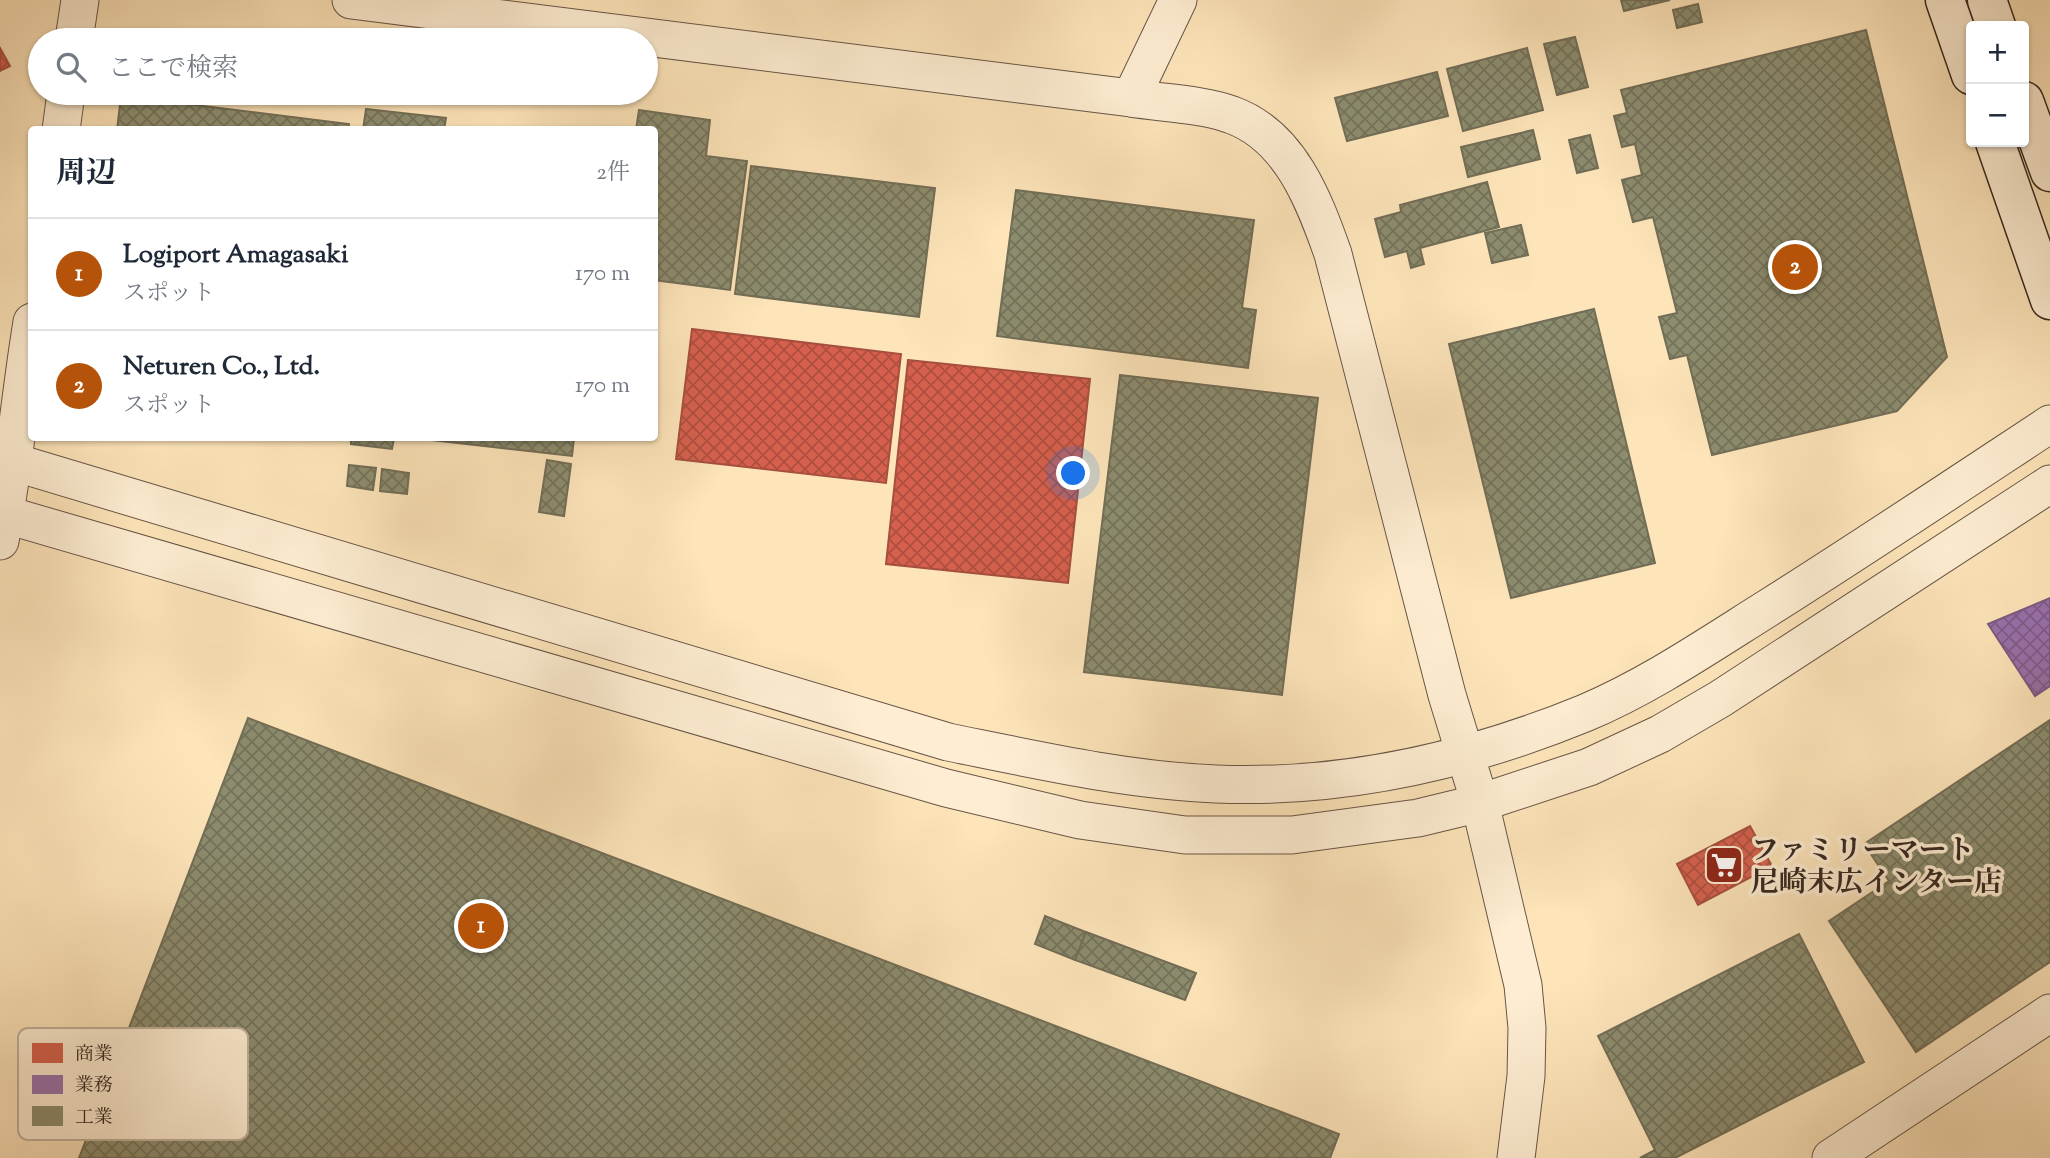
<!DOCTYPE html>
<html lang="ja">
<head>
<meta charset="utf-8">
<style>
  body { margin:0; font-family:"Sorts Mill Goudy","Noto Serif JP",serif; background:#f2f2f3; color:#1f2937 }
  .controls { position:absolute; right:21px; top:21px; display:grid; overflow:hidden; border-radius:7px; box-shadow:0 2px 5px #0004 }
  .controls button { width:63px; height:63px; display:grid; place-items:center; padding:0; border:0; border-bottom:2px solid #e0e1e3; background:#fff; color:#1f2937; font:35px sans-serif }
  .you { position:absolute; left:1074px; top:474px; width:24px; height:24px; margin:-18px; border:5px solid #fff; border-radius:50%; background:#1a73e8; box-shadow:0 0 0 10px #1a73e833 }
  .badge { display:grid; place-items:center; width:46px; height:46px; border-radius:50%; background:#b45309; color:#fff; font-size:23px; font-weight:700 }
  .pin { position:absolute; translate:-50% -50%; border:4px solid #fff; box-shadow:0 2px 7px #0006 }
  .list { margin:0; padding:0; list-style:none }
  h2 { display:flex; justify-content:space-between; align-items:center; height:91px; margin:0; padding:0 28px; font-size:30px }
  h2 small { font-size:23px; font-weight:400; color:#747a83 }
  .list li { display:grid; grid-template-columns:46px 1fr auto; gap:21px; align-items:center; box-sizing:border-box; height:112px; padding:0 28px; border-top:2px solid #e0e1e3 }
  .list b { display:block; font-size:26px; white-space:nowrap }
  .list p { margin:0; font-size:23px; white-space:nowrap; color:#747a83 }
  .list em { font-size:23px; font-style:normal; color:#747a83 }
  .icon { flex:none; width:38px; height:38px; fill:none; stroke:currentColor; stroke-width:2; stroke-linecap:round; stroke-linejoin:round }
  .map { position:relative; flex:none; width:2050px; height:1158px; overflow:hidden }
  .search { position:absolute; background:#fff; box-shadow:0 2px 5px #0004; left:28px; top:28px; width:630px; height:77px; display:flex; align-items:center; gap:18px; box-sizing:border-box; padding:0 24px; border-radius:38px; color:#747a83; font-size:26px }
  .panel { position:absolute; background:#fff; box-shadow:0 2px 5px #0004; left:28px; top:126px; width:630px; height:315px; border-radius:7px }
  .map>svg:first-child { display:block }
</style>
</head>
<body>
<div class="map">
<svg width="2050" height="1158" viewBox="0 0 2050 1158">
  <defs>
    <pattern id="shops-cross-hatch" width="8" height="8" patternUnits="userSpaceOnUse" patternTransform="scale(1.75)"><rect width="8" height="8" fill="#d6604d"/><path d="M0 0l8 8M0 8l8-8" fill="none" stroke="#ae4f3f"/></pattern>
    <pattern id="offices-cross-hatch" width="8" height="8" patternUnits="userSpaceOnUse" patternTransform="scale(1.75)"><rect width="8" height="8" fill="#9970ab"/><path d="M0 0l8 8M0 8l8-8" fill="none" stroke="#7e5c8b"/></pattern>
    <pattern id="industry-cross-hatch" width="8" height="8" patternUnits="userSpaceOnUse" patternTransform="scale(1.75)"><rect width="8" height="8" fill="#8c8c6e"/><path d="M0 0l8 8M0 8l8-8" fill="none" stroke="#73725a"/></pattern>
  </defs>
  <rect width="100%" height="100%" fill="#fde4b9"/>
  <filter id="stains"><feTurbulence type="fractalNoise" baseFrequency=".00286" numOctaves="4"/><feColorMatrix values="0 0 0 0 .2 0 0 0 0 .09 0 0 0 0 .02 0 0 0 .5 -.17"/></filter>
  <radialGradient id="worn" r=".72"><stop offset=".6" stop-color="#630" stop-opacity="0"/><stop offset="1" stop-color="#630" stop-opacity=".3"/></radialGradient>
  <g fill="url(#shops-cross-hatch)" stroke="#a64f3f" stroke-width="2">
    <polygon points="0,48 10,66 0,71"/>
    <polygon points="692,329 901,354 886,483 676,459"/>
    <polygon points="908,360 1090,379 1068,583 886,564"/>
    <polygon points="1750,826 1772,866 1698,905 1677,864"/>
  </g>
  <polygon fill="url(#offices-cross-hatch)" stroke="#7b5a81" stroke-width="2" points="2050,598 2050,686 2035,696 1988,624"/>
  <g fill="url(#industry-cross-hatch)" stroke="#726d56" stroke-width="2">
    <polygon points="1621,0 1670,0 1624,11"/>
    <polygon points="1698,4 1702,22 1677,28 1673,10"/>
    <polygon points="1866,30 1947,357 1897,411 1712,455 1687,355 1670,359 1659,317 1677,313 1653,217 1633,222 1622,180 1642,175 1635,144 1622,147 1614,116 1627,113 1621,90"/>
    <polygon points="1575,37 1588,87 1557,95 1544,44"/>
    <polygon points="1527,48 1543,110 1463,131 1447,69"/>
    <polygon points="1437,72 1448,116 1347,141 1335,98"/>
    <polygon points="121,96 349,124 348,130 117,130"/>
    <polygon points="366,109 446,118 444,130 363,130"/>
    <polygon points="639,110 710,120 706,156 747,161 730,290 654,280 654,130 636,130"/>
    <polygon points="1533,130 1540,159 1468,177 1461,147"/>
    <polygon points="1590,135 1598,168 1577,173 1569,140"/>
    <polygon points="751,166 935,188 919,317 735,294"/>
    <polygon points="1487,182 1499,227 1420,248 1424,264 1411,268 1407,251 1385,257 1375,219 1401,212 1400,205"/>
    <polygon points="1016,190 1254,220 1242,308 1256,310 1248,368 997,336"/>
    <polygon points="1521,225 1528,255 1492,263 1485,233"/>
    <polygon points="1594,309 1655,563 1511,598 1449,344"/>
    <polygon points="1120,375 1318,398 1282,695 1084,672"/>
    <polygon points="351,438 394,438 392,449 351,444"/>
    <polygon points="414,438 574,438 572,456"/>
    <polygon points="547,460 571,464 564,516 539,512"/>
    <polygon points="349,465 376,468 373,490 347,486"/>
    <polygon points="382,469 409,473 407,494 380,491"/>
    <polygon points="248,718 1339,1134 1330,1158 79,1158"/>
    <polygon points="2050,720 2050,962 1916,1052 1829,921 1889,881 1864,844"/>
    <polygon points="1045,916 1086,932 1075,960 1035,944"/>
    <polygon points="1086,932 1196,973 1185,1000 1075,960"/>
    <polygon points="1799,934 1864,1062 1675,1158 1640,1158 1655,1150 1598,1036"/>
  </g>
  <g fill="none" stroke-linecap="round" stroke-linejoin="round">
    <g stroke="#675646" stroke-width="39">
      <g id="tertiary">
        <path d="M 351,0 L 1131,98 C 1161,103 1204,104 1232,115 C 1290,136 1314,200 1333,254 L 1447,695 L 1480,803 L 1523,985 L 1527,1028 L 1526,1076 L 1516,1158"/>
        <polyline points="74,40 80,0"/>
        <polyline points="1131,98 1178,0"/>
        <polyline points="61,130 66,93"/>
        <path d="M 0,458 L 948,742 C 1037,760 1125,780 1216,784 C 1343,789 1468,761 1585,713 C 1649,686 1709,645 1768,608 C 1863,548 1956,486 2050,424"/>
        <polyline points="0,513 946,788 1080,820 1185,835 1292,835 1418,818 1480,803 1589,767 1660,734 1720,699 2050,484"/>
        <path d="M 0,541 C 14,469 20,395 32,322"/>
        <polyline points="1831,1158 2050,1013"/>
      </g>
    </g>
    <g stroke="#35261f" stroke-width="41">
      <g id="secondary">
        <polyline points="1945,0 1971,75"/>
        <polyline points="1987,0 1996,26"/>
        <polyline points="2024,101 2050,172"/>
        <polyline points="1995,142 2050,300"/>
      </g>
    </g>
    <use href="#tertiary" stroke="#feedd2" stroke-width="37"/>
    <use href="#secondary" stroke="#feedd2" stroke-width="38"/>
  </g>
  <defs>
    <g id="supermarket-square" transform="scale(2.0125)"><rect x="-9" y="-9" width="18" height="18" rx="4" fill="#8f2418" stroke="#feedd2"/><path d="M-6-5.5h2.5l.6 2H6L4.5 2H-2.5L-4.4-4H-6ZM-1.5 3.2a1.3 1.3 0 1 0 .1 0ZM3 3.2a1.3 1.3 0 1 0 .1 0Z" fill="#fff"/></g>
  </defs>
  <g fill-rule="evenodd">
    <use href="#supermarket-square" x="1724" y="865"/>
  </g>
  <g text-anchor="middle" stroke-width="7" stroke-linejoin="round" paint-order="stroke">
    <g font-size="28" font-weight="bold" fill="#35261f" stroke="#feedd2" text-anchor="start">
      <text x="1751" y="859">ファミリーマート<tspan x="1751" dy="32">尼崎末広インター店</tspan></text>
    </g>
  </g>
  <rect x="18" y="1028" width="230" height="112" rx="10" fill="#feedd2" stroke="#c2b19c" stroke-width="2"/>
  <rect x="32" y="1043" width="31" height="20" fill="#d6604d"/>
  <rect x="32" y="1075" width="31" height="19" fill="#9970ab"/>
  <rect x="32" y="1106" width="31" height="20" fill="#8c8c6e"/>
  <g font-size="19" fill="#35261f">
    <text x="75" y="1060">商業</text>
    <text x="75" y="1091">業務</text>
    <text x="75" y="1123">工業</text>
  </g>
  <rect width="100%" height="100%" filter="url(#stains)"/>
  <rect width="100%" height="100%" fill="url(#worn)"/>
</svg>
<div class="controls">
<button>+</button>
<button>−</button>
</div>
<div class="you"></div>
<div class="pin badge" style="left:481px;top:926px">1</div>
<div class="pin badge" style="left:1795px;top:267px">2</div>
<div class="search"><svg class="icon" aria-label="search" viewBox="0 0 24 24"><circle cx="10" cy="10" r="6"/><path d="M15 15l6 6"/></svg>ここで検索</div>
<section class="panel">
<h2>周辺<small>2件</small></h2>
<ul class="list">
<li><span class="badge">1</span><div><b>Logiport Amagasaki</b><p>スポット</p></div><em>170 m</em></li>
<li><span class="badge">2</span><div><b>Neturen Co., Ltd.</b><p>スポット</p></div><em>170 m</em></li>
</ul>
</section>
</div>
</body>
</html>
